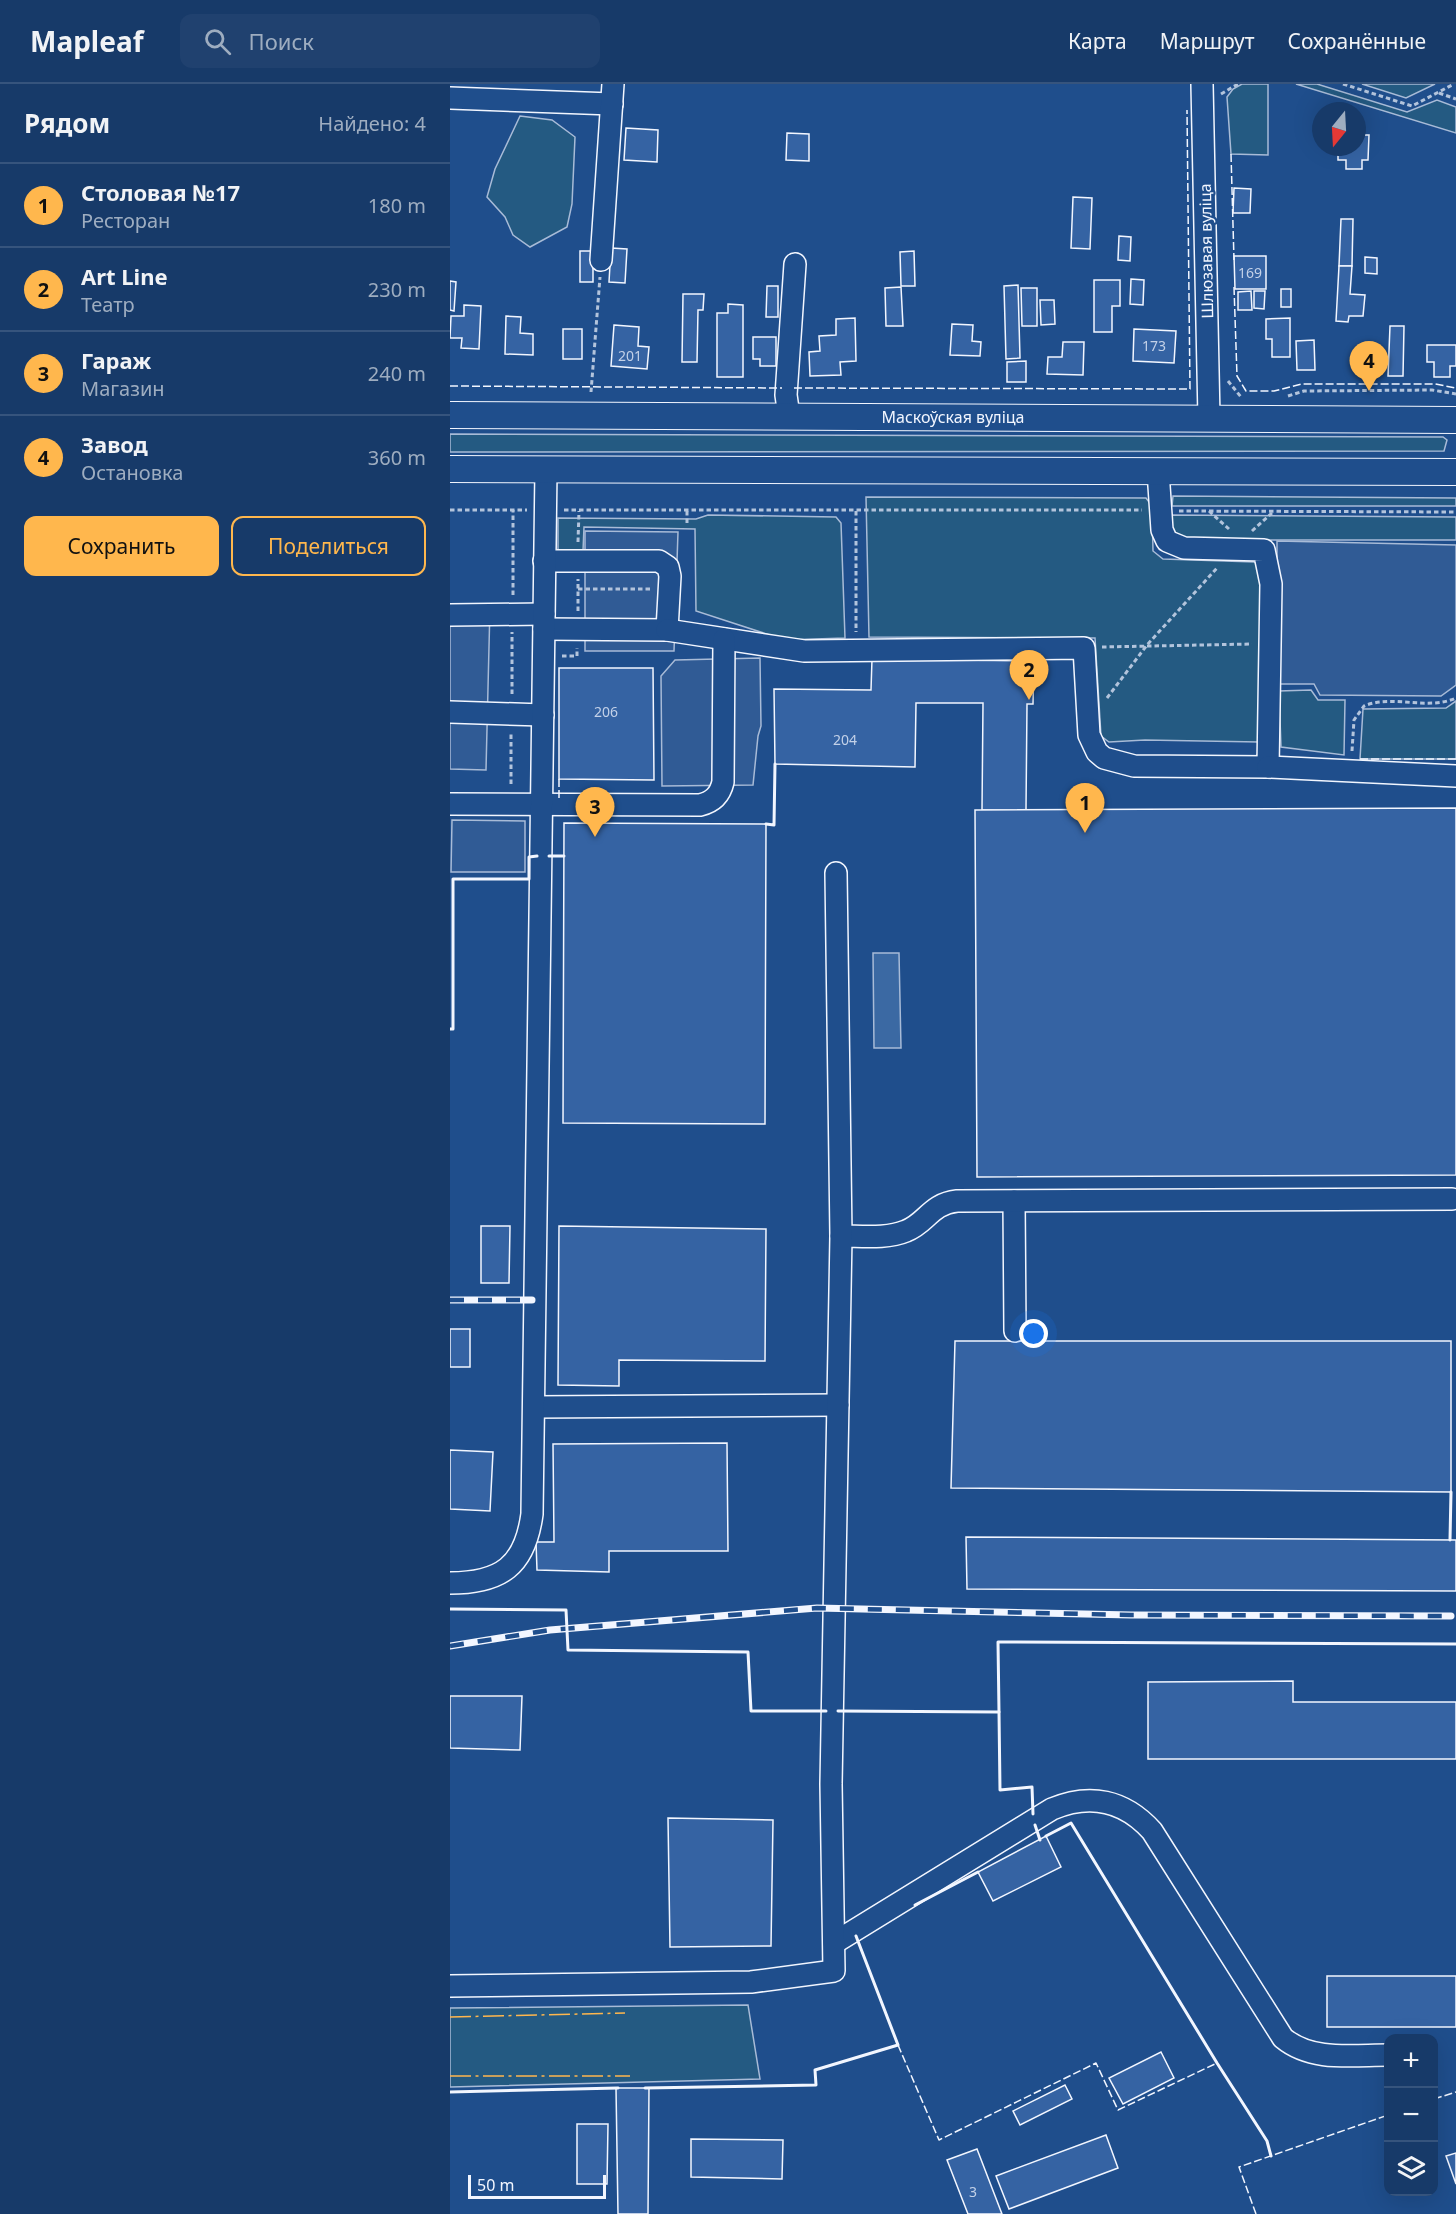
<!DOCTYPE html>
<html lang="ru">
<head>
<meta charset="utf-8">
<style>
  body { margin:0; font-family:"Noto Sans",sans-serif; background:#20416f; color:#f1f3f6 }
  .controls { position:absolute; right:18px; bottom:18px; display:grid; overflow:hidden; border-radius:12px; box-shadow:0 6px 24px #0002 }
  .controls button { width:54px; height:54px; display:grid; place-items:center; padding:0; border:0; border-bottom:2px solid #36547d; background:#173a69; color:#f1f3f6; font:30px sans-serif }
  .compass { position:absolute; left:862px; top:18px; width:54px; height:54px; border-radius:50%; background:#173a69; box-shadow:0 6px 24px #0002; rotate:198deg }
  .scale { position:absolute; left:18px; bottom:15px; width:138px; box-sizing:border-box; padding-left:6px; border:3px solid #f2f6ff; border-top:0; font-size:16px; line-height:21px; white-space:nowrap; color:#f2f6ff; -webkit-text-stroke:4px #1f4e8c; paint-order:stroke }
  .you { position:absolute; left:584px; top:1250px; width:21px; height:21px; margin:-15px; border:4px solid #fff; border-radius:50%; background:#1a73e8; box-shadow:0 0 0 9px #1a73e833 }
  .badge { display:grid; place-items:center; width:39px; height:39px; border-radius:50%; background:#ffb74d; color:#111; font-size:20px; font-weight:700 }
  .pin { position:absolute; translate:-50% -50px; filter:drop-shadow(0 2px 3px #0008) }
  .pin::after { content:''; position:absolute; top:32px; width:21px; height:18px; background:inherit; clip-path:polygon(0 0,100% 0,50% 100%) }
  .list { margin:0; padding:0; list-style:none }
  h2 { display:flex; justify-content:space-between; align-items:center; height:78px; margin:0; padding:0 24px; font-size:26px }
  h2 small { font-size:20px; font-weight:400; color:#9eadc0 }
  .list li { display:grid; grid-template-columns:39px 1fr auto; gap:18px; align-items:center; box-sizing:border-box; height:84px; padding:0 24px; border-top:2px solid #36547d }
  .list b { display:block; font-size:22px; white-space:nowrap }
  .list p { margin:0; font-size:20px; white-space:nowrap; color:#9eadc0 }
  .list em { font-size:20px; font-style:normal; color:#9eadc0 }
  .actions { display:flex; gap:12px; padding:18px 24px }
  .actions a { flex:1; padding:14px 0; border:2px solid #ffb74d; border-radius:12px; text-align:center; font-size:21px; color:#ffb74d }
  .actions .main { background:#ffb74d; color:#111 }
  .icon { flex:none; width:33px; height:33px; fill:none; stroke:currentColor; stroke-width:2; stroke-linecap:round; stroke-linejoin:round }
  .map { position:relative; flex:none; width:1006px; height:2130px; overflow:hidden }
  header { display:flex; align-items:center; gap:36px; box-sizing:border-box; height:84px; padding:0 30px; background:#173a69; border-bottom:2px solid #36547d }
  header strong { font-size:28px }
  nav { display:flex; gap:33px; margin-inline-start:auto; font-size:21px }
  .search { width:420px; height:54px; background:#20416f; display:flex; align-items:center; gap:15px; box-sizing:border-box; padding:0 21px; border-radius:12px; color:#9eadc0; font-size:22px }
  main { display:flex }
  aside { flex:1; background:#173a69 }
  .map>svg:first-child { display:block }
</style>
</head>
<body>
<header>
<strong>Mapleaf</strong>
<div class="search"><svg class="icon" aria-label="search" viewBox="0 0 24 24"><circle cx="10" cy="10" r="6"/><path d="M15 15l6 6"/></svg>Поиск</div>
<nav><a>Карта</a><a>Маршрут</a><a>Сохранённые</a></nav>
</header>
<main>
<aside>
<h2>Рядом<small>Найдено: 4</small></h2>
<ul class="list">
<li><span class="badge">1</span><div><b>Столовая №17</b><p>Ресторан</p></div><em>180 m</em></li>
<li><span class="badge">2</span><div><b>Art Line</b><p>Театр</p></div><em>230 m</em></li>
<li><span class="badge">3</span><div><b>Гараж</b><p>Магазин</p></div><em>240 m</em></li>
<li><span class="badge">4</span><div><b>Завод</b><p>Остановка</p></div><em>360 m</em></li>
</ul>
<div class="actions"><a class="main">Сохранить</a><a>Поделиться</a></div>
</aside>
<div class="map">
<svg width="1006" height="2130" viewBox="0 0 1006 2130">
  <rect width="100%" height="100%" fill="#1f4e8c"/>
  <g fill="#245a82" stroke="#a8bbd7" stroke-width="1.5">
    <polygon points="792,0 818,0 818,71 781,70 777,13 783,5"/>
    <polygon points="846,0 867,0 957,28 987,16 1006,23 1006,49"/>
    <polygon points="912,0 985,0 956,14"/>
    <polygon points="70,32 102,36 125,53 122,120 117,143 80,163 63,151 55,133 37,113 45,85"/>
    <polygon points="0,350 993,353 997,356 994,367 0,368"/>
    <polygon points="723,412 1006,414 1006,422 722,422"/>
    <polygon points="416,413 696,414 702,422 703,467 713,475 805,478 813,490 809,658 695,656 659,658 651,652 645,554 419,553"/>
    <polygon points="258,431 386,433 391,439 395,554 335,556 246,527 245,445 134,443 133,467 108,466 108,434 246,435"/>
    <polygon points="720,431 1006,433 1006,456 731,456 721,448"/>
    <polygon points="861,606 868,616 895,616 894,671 831,663 829,607"/>
    <polygon points="1006,617 1006,675 910,675 913,625 996,624"/>
    <polygon points="298,1921 310,1995 0,2003 0,1924"/>
  </g>
  <g fill="#305b95" stroke="#a8bbd7" stroke-width="1.5">
    <polygon points="135,447 228,448 224,567 135,567"/>
    <polygon points="827,457 1006,461 1006,601 991,612 870,611 864,600 827,600"/>
    <polygon points="0,521 40,522 36,686 0,685"/>
    <polygon points="310,574 311,642 308,652 303,701 212,702 211,592 225,576"/>
    <polygon points="2,736 75,737 75,788 1,788"/>
  </g>
  <polygon fill="#3b69a3" stroke="#a8bbd7" stroke-width="1.5" points="423,869 449,869 451,964 424,964"/>
  <g fill="#3563a3" stroke="#f2f6ff" stroke-width="1.5">
    <polygon points="176,44 208,46 207,78 174,76"/>
    <polygon points="337,49 359,50 359,77 336,76"/>
    <polygon points="907,51 919,51 918,76 912,76 912,85 896,85 896,76 888,76 888,63 907,63"/>
    <polygon points="784,104 801,105 800,129 783,129"/>
    <polygon points="623,113 642,114 640,165 621,164"/>
    <polygon points="891,135 903,135 902,182 889,182"/>
    <polygon points="669,152 681,153 680,177 668,176"/>
    <polygon points="161,164 177,165 175,199 159,198"/>
    <rect x="130" y="167" width="13" height="31"/>
    <polygon points="464,167 465,202 451,202 450,168"/>
    <polygon points="784,172 816,172 816,205 785,205"/>
    <polygon points="915,173 927,174 927,190 915,189"/>
    <polygon points="889,182 902,182 900,210 915,211 913,232 899,232 898,238 886,237"/>
    <polygon points="681,195 694,196 693,221 680,220"/>
    <polygon points="644,196 670,196 670,222 662,222 662,248 644,248"/>
    <polygon points="0,197 6,198 4,227 0,226"/>
    <polygon points="568,201 570,274 556,275 554,202"/>
    <polygon points="317,202 328,202 328,233 316,233"/>
    <polygon points="451,203 453,242 436,242 435,204"/>
    <polygon points="571,204 587,204 587,242 572,242"/>
    <rect x="831" y="205" width="10" height="18"/>
    <polygon points="801,207 802,226 788,226 788,208"/>
    <polygon points="804,207 815,207 814,225 804,224"/>
    <polygon points="233,210 254,210 253,226 248,226 247,278 232,278"/>
    <polygon points="590,216 604,216 605,240 591,241"/>
    <polygon points="278,220 293,221 293,293 267,293 267,229 278,229"/>
    <polygon points="14,221 31,222 29,265 11,264 12,254 0,254 1,232 14,232"/>
    <polygon points="56,232 71,233 70,249 83,250 83,271 55,270"/>
    <polygon points="405,234 406,277 390,278 391,291 360,292 359,268 370,267 369,252 386,251 386,235"/>
    <polygon points="840,234 840,273 822,273 822,255 816,255 816,235"/>
    <polygon points="502,240 523,241 522,257 531,258 530,272 500,271"/>
    <polygon points="164,241 189,243 188,262 199,263 197,285 161,282"/>
    <polygon points="940,242 954,242 953,292 938,292"/>
    <rect x="113" y="245" width="19" height="30"/>
    <polygon points="684,245 726,247 724,279 683,277"/>
    <polygon points="303,253 326,253 326,282 310,282 310,275 303,275"/>
    <polygon points="864,256 865,286 847,286 846,257"/>
    <polygon points="613,258 634,258 633,291 597,290 598,273 612,273"/>
    <polygon points="977,261 1006,261 1006,282 1000,282 1000,293 984,293 984,278 977,278"/>
    <polygon points="576,277 576,298 557,298 557,278"/>
    <polygon points="422,575 584,577 583,620 577,620 576,726 532,726 533,619 466,619 465,683 325,680 324,605 421,606"/>
    <polygon points="109,584 203,584 204,696 109,695"/>
    <polygon points="1006,724 1006,1091 527,1093 525,726"/>
    <polygon points="114,739 316,740 315,1040 113,1039"/>
    <polygon points="31,1142 60,1142 59,1199 31,1199"/>
    <polygon points="109,1142 316,1145 315,1277 169,1276 169,1302 108,1301"/>
    <rect x="0" y="1245" width="20" height="38"/>
    <polygon points="505,1257 1001,1257 1001,1408 501,1404"/>
    <polygon points="277,1359 278,1467 159,1467 159,1488 87,1486 86,1458 104,1458 103,1360"/>
    <polygon points="0,1366 43,1368 40,1427 0,1425"/>
    <polygon points="516,1453 1006,1456 1006,1507 517,1505"/>
    <polygon points="843,1597 843,1618 1006,1618 1006,1675 698,1675 698,1598"/>
    <polygon points="0,1612 72,1612 70,1666 0,1664"/>
    <polygon points="218,1734 323,1736 321,1862 220,1863"/>
    <polygon points="596,1752 611,1783 543,1817 528,1788"/>
    <rect x="877" y="1892" width="129" height="51"/>
    <polygon points="711,1968 724,1994 673,2020 659,1994"/>
    <polygon points="615,2001 622,2015 570,2041 563,2027"/>
    <polygon points="166,2004 199,2004 198,2130 168,2130"/>
    <polygon points="127,2040 158,2040 157,2100 127,2100"/>
    <polygon points="656,2051 668,2084 559,2125 546,2092"/>
    <polygon points="241,2055 333,2056 332,2095 241,2093"/>
    <polygon points="527,2065 552,2130 518,2130 497,2076"/>
    <polygon points="1006,2069 1006,2100 996,2072"/>
  </g>
  <g fill="none" stroke-linecap="round" stroke-linejoin="round">
    <g stroke="#f2f6ff" stroke-width="24">
      <g id="minor">
        <polyline points="752,0 759,334"/>
        <polyline points="0,14 162,20"/>
        <polyline points="151,176 163,0"/>
        <polyline points="339,332 336,311 345,180"/>
        <polyline points="0,531 94,530"/>
        <polyline points="94,545 217,546 220,492 218,483 209,477 94,477"/>
        <polyline points="217,546 354,567 634,564 639,651 647,668 654,674 684,682 818,683 821,500 814,466 734,464 717,457 712,446 708,387"/>
        <polyline points="0,628 93,631"/>
        <polyline points="818,683 1006,692"/>
        <path d="M 0,720 L 250,721 C 263,718 270,711 273,698 L 274,555"/>
        <polyline points="564,1117 565,1247"/>
        <path d="M 391,1152 C 412,1152 437,1155 456,1147 C 477,1139 480,1120 507,1117 L 1002,1115"/>
        <polyline points="85,1323 388,1321"/>
        <path d="M 0,1499 C 51,1499 75,1482 82,1430 L 96,386"/>
        <path d="M 384,1859 L 602,1725 C 640,1709 674,1716 702,1747 L 833,1954 C 862,1978 903,1971 938,1971"/>
        <polyline points="0,1902 301,1898 384,1887 381,1700 391,1152 386,789"/>
      </g>
    </g>
    <g stroke="#f2f6ff" stroke-width="28">
      <g id="major">
        <polyline points="0,331 1006,336"/>
        <polyline points="0,385 1006,388"/>
      </g>
    </g>
    <g stroke="#b3c4dc" stroke-width="3" stroke-dasharray="4.5 3" stroke-linecap="butt">
      <polyline points="893,0 962,22 1004,0"/>
      <polyline points="989,9 1006,15"/>
      <polyline points="771,10 788,0"/>
      <polyline points="778,297 791,313"/>
      <polyline points="141,308 150,193"/>
      <polyline points="838,312 854,307 982,306 1006,310"/>
      <polyline points="0,426 77,426"/>
      <polyline points="114,426 692,426"/>
      <polyline points="406,427 406,548"/>
      <polyline points="729,427 1006,428"/>
      <polyline points="759,427 779,445"/>
      <polyline points="237,439 237,426"/>
      <polyline points="802,447 822,429"/>
      <polyline points="128,458 129,427"/>
      <polyline points="128,505 200,505"/>
      <polyline points="63,511 63,426"/>
      <polyline points="128,527 128,495"/>
      <polyline points="652,563 802,560"/>
      <polyline points="112,572 127,572 127,564"/>
      <polyline points="62,610 62,548"/>
      <polyline points="657,614 697,561 767,484"/>
      <path d="M 902,667 L 904,636 L 914,622 C 942,610 977,627 1006,614"/>
      <polyline points="61,700 61,650"/>
    </g>
    <use href="#minor" stroke="#1f4e8c" stroke-width="21"/>
    <use href="#major" stroke="#1f4e8c" stroke-width="26"/>
    <g stroke="#f2f6ff" stroke-width="7">
      <g id="rail">
        <polyline points="0,1216 82,1216"/>
        <polyline points="0,1562 100,1546 367,1524 681,1531 1001,1532"/>
      </g>
    </g>
    <use href="#rail" stroke="#1f4e8c" stroke-width="4.5" stroke-dasharray="14" stroke-linecap="butt"/>
    <g stroke="#f2f6ff" stroke-width="1.5" stroke-dasharray="8 3" stroke-linecap="butt">
      <polyline points="781,70 784,176"/>
      <polyline points="784,203 787,292 796,307 824,307 852,300 985,300 1006,304"/>
      <polyline points="0,302 332,304"/>
      <polyline points="344,304 740,305 737,26"/>
      <polyline points="910,675 1006,675"/>
      <polyline points="109,695 109,716"/>
      <polyline points="448,1961 489,2056 646,1979 668,2026 767,1979"/>
      <polyline points="984,2015 1006,2008"/>
      <polyline points="806,2130 789,2083 938,2031"/>
    </g>
    <g stroke="#f2f6ff" stroke-width="3">
      <polyline points="316,740 324,741 325,680"/>
      <polyline points="99,772 114,772"/>
      <polyline points="0,945 3,945 3,795 79,795 79,773 87,772"/>
      <polyline points="1000,1456 1001,1408"/>
      <polyline points="0,1525 116,1526 118,1566 298,1568 301,1627 376,1627"/>
      <polyline points="388,1627 549,1628 550,1706 582,1703 583,1730"/>
      <polyline points="549,1628 548,1558 1006,1560"/>
      <polyline points="585,1741 590,1756"/>
      <polyline points="596,1752 621,1739 767,1979 817,2057 821,2072"/>
      <polyline points="465,1821 528,1788"/>
      <polyline points="195,2004 366,2001 365,1986 448,1961 406,1852"/>
      <polyline points="0,2008 168,2004"/>
    </g>
    <g stroke="#ffb74d" stroke-width="1.5" stroke-dasharray="21 4.5 3 4.5" stroke-linecap="butt">
      <polyline points="0,1933 175,1929"/>
      <polyline points="0,1992 180,1992"/>
    </g>
  </g>
  <g text-anchor="middle" stroke-width="4.5" stroke-linejoin="round" paint-order="stroke">
    <g font-size="14" fill="#c3d1e8">
      <text x="800" y="194">169</text>
      <text x="704" y="267">173</text>
      <text x="180" y="277">201</text>
      <text x="156" y="633">206</text>
      <text x="395" y="661">204</text>
      <text x="523" y="2113">3</text>
    </g>
    <g font-size="16" fill="#f2f6ff" stroke="#1f4e8c">
      <text transform="translate(756 167) rotate(-91)" y="6">Шлюзавая вуліца</text>
      <text x="503" y="339">Маскоўская вуліца</text>
    </g>
  </g>
</svg>
<div class="controls">
<button>+</button>
<button>−</button>
<button><svg class="icon" aria-label="layers" viewBox="0 0 24 24"><path d="M12 4l9 5-9 5-9-5zM3 14l9 5 9-5"/></svg></button>
</div>
<svg class="compass" viewBox="-18 -18 36 36"><path d="M0-13l5 13h-10z" fill="#e53935"/><path d="M0 13l5-13h-10z" fill="#9eadc0"/></svg>
<div class="scale">50 m</div>
<div class="you"></div>
<div class="pin badge" style="left:635px;top:749px">1</div>
<div class="pin badge" style="left:579px;top:616px">2</div>
<div class="pin badge" style="left:145px;top:753px">3</div>
<div class="pin badge" style="left:919px;top:307px">4</div>
</div>
</main>
</body>
</html>
